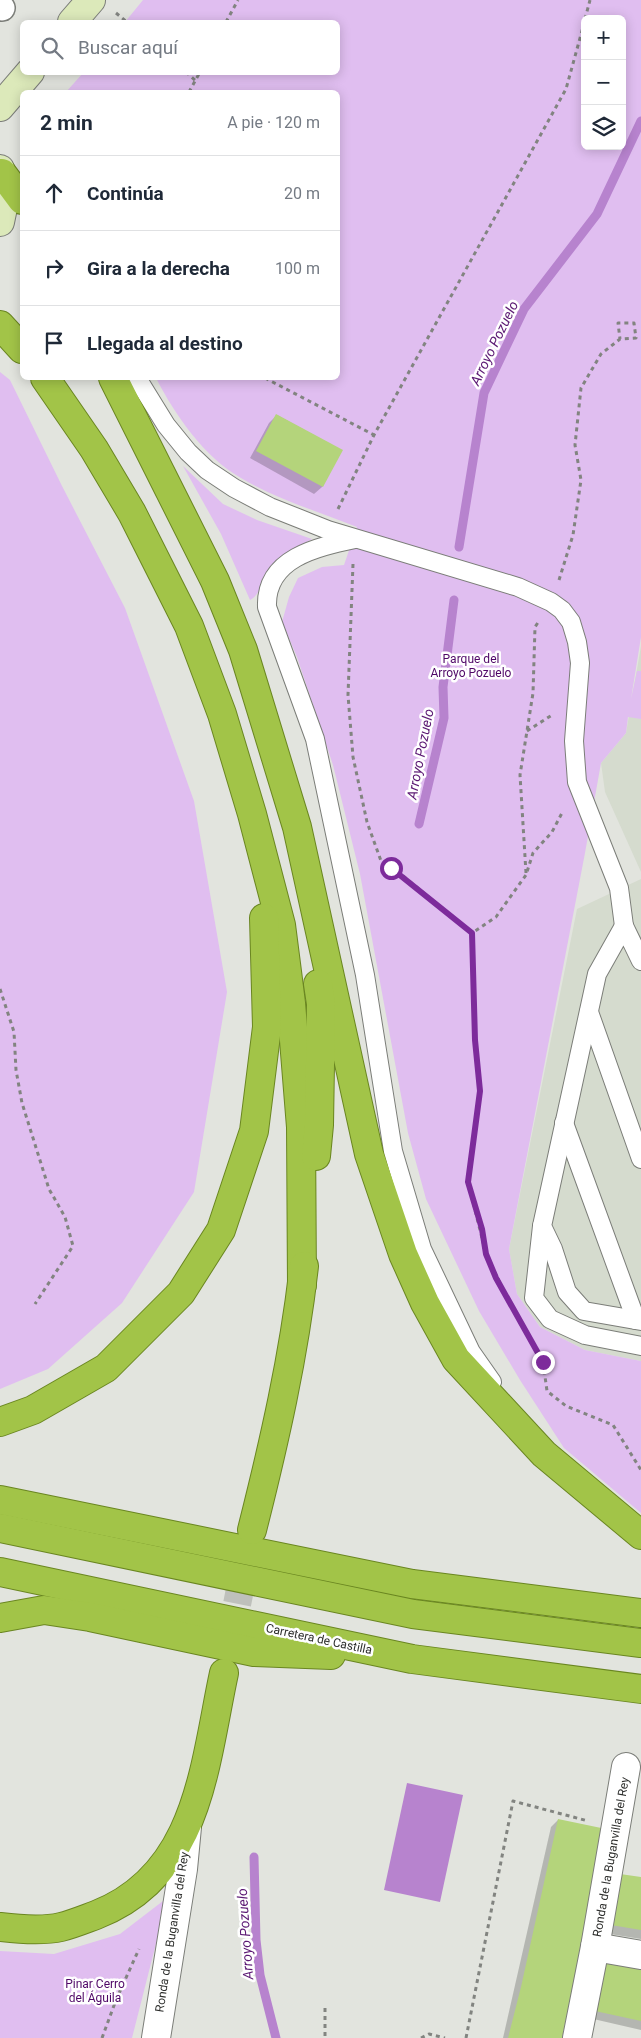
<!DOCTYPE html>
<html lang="es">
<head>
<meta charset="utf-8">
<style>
  body { margin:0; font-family:Roboto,sans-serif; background:#f6f6f7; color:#1f2937 }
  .controls { position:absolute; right:15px; top:15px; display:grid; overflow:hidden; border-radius:8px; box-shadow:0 2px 12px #0003 }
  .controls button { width:45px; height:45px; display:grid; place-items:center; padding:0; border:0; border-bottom:1px solid #e0e1e3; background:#fff; color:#1f2937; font:25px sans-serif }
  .stop { position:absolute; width:15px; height:15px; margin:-11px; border:4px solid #7d2b9b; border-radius:50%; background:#fff }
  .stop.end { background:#7d2b9b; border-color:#fff; box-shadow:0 1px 5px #0008 }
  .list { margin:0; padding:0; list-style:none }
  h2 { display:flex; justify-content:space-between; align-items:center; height:65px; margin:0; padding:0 20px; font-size:21px }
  h2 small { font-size:16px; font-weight:400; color:#747a83 }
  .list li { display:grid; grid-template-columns:32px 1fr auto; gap:15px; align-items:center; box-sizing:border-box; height:75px; padding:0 20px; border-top:1px solid #e0e1e3 }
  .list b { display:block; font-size:19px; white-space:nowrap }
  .list em { font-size:16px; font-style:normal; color:#747a83 }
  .icon { flex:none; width:28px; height:28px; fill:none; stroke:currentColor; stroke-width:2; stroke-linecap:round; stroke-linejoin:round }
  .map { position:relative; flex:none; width:641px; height:2038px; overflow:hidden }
  .search { position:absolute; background:#fff; box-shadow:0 2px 12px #0003; left:20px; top:20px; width:320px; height:55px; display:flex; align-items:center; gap:12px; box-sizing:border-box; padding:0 18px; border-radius:8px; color:#747a83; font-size:19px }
  .panel { position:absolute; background:#fff; box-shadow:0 2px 12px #0003; left:20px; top:90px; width:320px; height:290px; border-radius:8px }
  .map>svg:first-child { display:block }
</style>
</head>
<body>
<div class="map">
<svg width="641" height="2038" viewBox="0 0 641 2038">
  <rect width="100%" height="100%" fill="#e2e4de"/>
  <g fill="#d5dbce">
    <polygon points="641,646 641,872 605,792 601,763 626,733"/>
    <polygon points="641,879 641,1361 585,1350 540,1327 517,1294 509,1249 577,909"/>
  </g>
  <g fill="#e0bef0" fill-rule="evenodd">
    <path d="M 143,0 L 641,0 L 641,637 L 631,699 L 637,671 L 641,671 L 641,719 L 628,717 L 626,733 L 601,763 L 585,853 L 509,1249 L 517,1294 L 540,1327 L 585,1350 L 641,1361 L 641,1513 L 564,1448 L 520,1380 L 479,1311 L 426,1199 L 408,1133 L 360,874 L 333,765 L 297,657 L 282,622 L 289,597 L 298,578 L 322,567 L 344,565 L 357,527 C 319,512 277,499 241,478 C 204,457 175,415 156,378 L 338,378 L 338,92 L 66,92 L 83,73 L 338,72 L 338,22 L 125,22 ZM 585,19 L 622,19 L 622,146 L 585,146 Z"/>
    <polygon points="0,372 10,380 62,486 125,608 194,801 227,992 194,1192 122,1303 48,1369 0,1389"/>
    <path d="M 183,466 L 223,504 L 257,520 L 312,539 C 294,549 279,557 267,575 C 260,584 261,594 250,600 L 221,534 Z"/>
    <polygon points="163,1901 162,1920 132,2038 0,2038 0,1951 54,1954 120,1934"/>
  </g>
  <polygon fill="#b783ce" points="407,1783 463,1795 440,1902 384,1890"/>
  <g fill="#0003">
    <polygon points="277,415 341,450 322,487 314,494 250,458 269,423"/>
    <polygon points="558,1820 560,2038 503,2038 551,1827"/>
    <polygon points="641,1879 641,1939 604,1933"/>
    <polygon points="641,1963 641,2030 589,2018"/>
  </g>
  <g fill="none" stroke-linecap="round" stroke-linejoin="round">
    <g stroke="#b783ce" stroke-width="9">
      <polyline points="459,547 484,393 524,309 597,214 641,121"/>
      <polyline points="419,824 444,718 443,687 454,600"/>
      <polyline points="254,1857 256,1940 260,1975 276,2038"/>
    </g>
  </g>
  <g fill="#b4d47b">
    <polygon points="276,414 343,450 323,487 256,451"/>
    <polygon points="558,1819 606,1829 562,2038 508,2038 521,1987"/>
    <polygon points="620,1874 641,1877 641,1930 611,1925"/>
    <polygon points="605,1955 641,1962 641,2021 595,2011"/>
  </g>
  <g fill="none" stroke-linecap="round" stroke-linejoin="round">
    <polyline stroke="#bec0bb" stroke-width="28" stroke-dasharray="28 14" stroke-linecap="butt" points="229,1645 247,1554"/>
    <g stroke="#7b7d78" stroke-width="20">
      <g id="service">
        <polyline points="137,378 166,425 188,452 207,470 234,488 270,507 328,530 518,587 551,602 562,610 571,622 577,642 580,663 574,741 577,782 619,888 624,926"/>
        <path d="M 355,539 C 317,547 265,558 267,607 L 315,739 L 365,975 L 393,1151 L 422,1249 L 471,1352 L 492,1382"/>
        <polyline points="641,961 624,926 597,974 542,1226 553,1249 567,1292 584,1311 641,1321"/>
        <polyline points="589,1012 641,1159"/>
        <polyline points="564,1123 636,1320"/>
        <polyline points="542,1226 534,1298 550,1319 585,1335 641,1346"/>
      </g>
    </g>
    <g stroke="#7b7d78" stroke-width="28">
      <polyline id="pedestrian" points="0,7 2,8"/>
    </g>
    <g stroke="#7b7d78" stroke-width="30">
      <g id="minor">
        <polyline points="595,1947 641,1955"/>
        <polyline points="156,2038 183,1869 187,1827"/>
        <polyline points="577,2038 595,1947 626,1767"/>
      </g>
    </g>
    <g stroke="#7b7d78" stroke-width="30">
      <g id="secondary">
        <polyline points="72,22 91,0"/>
        <polyline points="0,107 30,72"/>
        <polyline points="0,169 5,198 0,222"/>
      </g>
    </g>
    <g stroke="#6a8621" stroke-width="30">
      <g id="trunk">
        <polyline points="2,173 22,200"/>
        <polyline points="0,325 22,349"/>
        <polyline points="45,378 94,449 132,513 189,626 222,714 252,814 281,925 291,1003 301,1127 302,1285"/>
        <polyline points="113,378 215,581 243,650 297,827 369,1154 403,1254 425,1303 456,1359 544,1454 641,1535"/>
        <polyline points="316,1156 319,1125 321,1004 318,984"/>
        <polyline points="0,1422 33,1410 106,1368 181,1293 221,1230 254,1131 267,1027 264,918"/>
        <polyline points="0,1500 412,1584 641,1613"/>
        <polyline points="0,1528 413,1614 641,1643"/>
        <path d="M 252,1530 C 274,1443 294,1356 304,1266"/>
        <polyline points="0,1572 412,1659 641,1689"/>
        <polyline points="0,1618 44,1610 90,1617 254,1652 331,1655"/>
        <path d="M 0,1927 C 17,1929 44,1931 61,1927 C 73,1924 85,1919 96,1915 C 199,1875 204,1766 224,1673"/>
      </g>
    </g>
    <g stroke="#828480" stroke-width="3" stroke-dasharray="4 4" stroke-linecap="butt">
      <polyline points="116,13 127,22"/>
      <polyline points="585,19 590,0"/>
      <polyline points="226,22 238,0"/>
      <polyline points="186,72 196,81"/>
      <polyline points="189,92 200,72"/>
      <polyline points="265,378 374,435"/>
      <polyline points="338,509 374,435 566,89 585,20"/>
      <polyline points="353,564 348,695 353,757 367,822 381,861 402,875 472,933"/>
      <polyline points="559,580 573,535 581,480 575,445 581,388 601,354 620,339 636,338 634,323 618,323 620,339"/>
      <polyline points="527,731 552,715"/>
      <polyline points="526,873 520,775 533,693 535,627 539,621"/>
      <polyline points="0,989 14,1032 16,1070 22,1103 49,1189 65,1217 73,1246 35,1304"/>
      <polyline points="510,1304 486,1254 468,1182 480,1091 475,1040 472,933 496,917 526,875 533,853 552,832 563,811"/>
      <polyline points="519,1321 543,1362 547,1391 566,1406 613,1425 641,1470"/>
      <polyline points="325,2008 325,2038"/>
      <polyline points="102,2038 116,2000 139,1949"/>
      <polyline points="421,2038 429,2034 445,2038"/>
      <polyline points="466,2038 513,1801 588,1821"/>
    </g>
    <use href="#service" stroke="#fff" stroke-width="18"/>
    <use href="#pedestrian" stroke="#fff" stroke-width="25"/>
    <use href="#minor" stroke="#fff" stroke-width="28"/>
    <use href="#secondary" stroke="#dce9ba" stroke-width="28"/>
    <use href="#trunk" stroke="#a2c448" stroke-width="28"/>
  </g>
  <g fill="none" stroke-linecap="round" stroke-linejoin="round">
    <polyline stroke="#7d2b9b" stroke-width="6" points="391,868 472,933 475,1040 480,1091 468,1182 482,1229 486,1254 496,1278 543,1362"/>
  </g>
  <g text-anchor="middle" stroke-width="5" stroke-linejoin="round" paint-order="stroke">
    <g font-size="12" fill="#4f0767" stroke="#fff">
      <text x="471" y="663">Parque del<tspan x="471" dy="14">Arroyo Pozuelo</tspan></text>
      <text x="95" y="1988">Pinar Cerro<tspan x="95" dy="14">del Águila</tspan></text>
    </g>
    <g font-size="12" fill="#2e2f2d" stroke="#fff">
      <text transform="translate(319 1639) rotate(12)" y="4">Carretera de Castilla</text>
      <text transform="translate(611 1857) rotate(-80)" y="4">Ronda de la Buganvilla del Rey</text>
      <text transform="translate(172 1932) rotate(-81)" y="4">Ronda de la Buganvilla del Rey</text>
    </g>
    <g font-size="14" font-style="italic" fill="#5b1873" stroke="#fff">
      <text transform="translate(494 343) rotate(-64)" y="5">Arroyo Pozuelo</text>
      <text transform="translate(420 754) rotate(-79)" y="5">Arroyo Pozuelo</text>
      <text transform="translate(245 1934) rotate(-94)" y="5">Arroyo Pozuelo</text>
    </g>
  </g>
</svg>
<div class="controls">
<button>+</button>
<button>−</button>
<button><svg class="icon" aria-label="layers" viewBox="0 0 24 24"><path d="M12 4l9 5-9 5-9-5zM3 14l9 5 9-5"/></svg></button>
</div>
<div class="stop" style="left:391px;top:868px"></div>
<div class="stop end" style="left:543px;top:1362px"></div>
<div class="search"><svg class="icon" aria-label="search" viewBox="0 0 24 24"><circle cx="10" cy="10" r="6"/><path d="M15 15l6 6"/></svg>Buscar aquí</div>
<section class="panel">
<h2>2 min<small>A pie · 120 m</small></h2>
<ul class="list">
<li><svg class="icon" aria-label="ahead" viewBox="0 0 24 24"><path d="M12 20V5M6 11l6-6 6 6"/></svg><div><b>Continúa</b></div><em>20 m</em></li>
<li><svg class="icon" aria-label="right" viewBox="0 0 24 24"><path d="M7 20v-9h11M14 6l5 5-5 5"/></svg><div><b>Gira a la derecha</b></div><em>100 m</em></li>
<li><svg class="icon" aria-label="arrive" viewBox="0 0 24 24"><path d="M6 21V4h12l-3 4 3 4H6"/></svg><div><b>Llegada al destino</b></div></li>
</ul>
</section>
</div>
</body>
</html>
